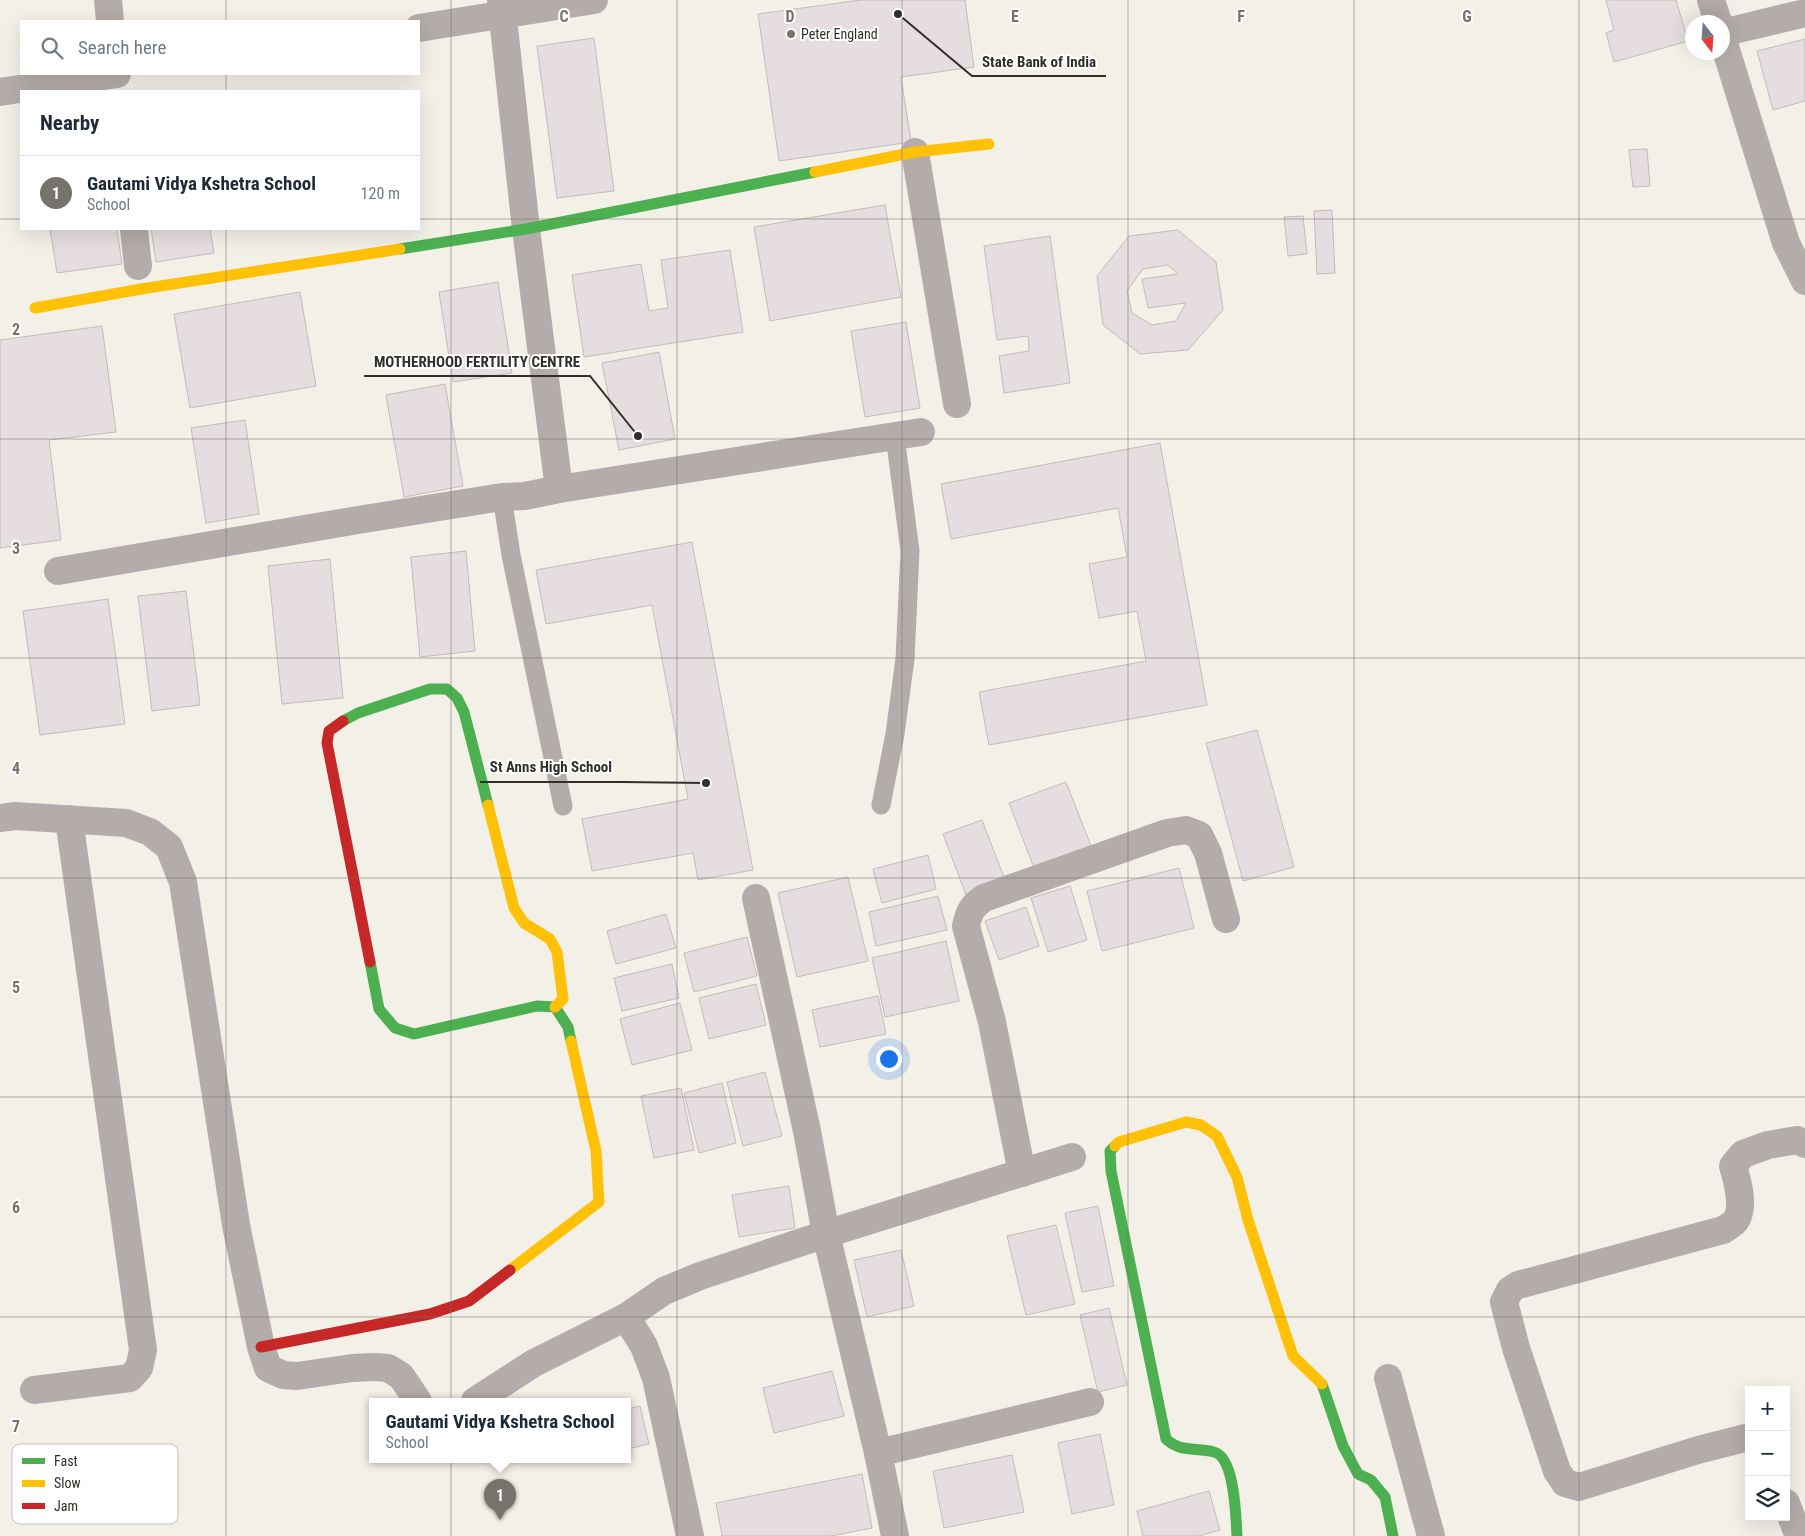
<!DOCTYPE html>
<html lang="en">
<head>
<meta charset="utf-8">
<style>
  body { margin:0; font-family:"Roboto Condensed",sans-serif; background:#f6f6f7; color:#1f2937 }
  .controls { position:absolute; right:15px; bottom:15px; display:grid; overflow:hidden; border-radius:0px; box-shadow:0 5px 20px #0002 }
  .controls button { width:45px; height:45px; display:grid; place-items:center; padding:0; border:0; border-bottom:1px solid #e0e1e3; background:#fff; color:#1f2937; font:25px sans-serif }
  .compass { position:absolute; left:1685px; top:15px; width:45px; height:45px; border-radius:50%; background:#fff; box-shadow:0 5px 20px #0002; rotate:163deg }
  .you { position:absolute; left:888px; top:1058px; width:18px; height:18px; margin:-12px; border:4px solid #fff; border-radius:50%; background:#1a73e8; box-shadow:0 0 0 8px #1a73e833 }
  .badge { display:grid; place-items:center; width:32px; height:32px; border-radius:50%; background:#75736c; color:#fff; font-size:16px; font-weight:700 }
  .pin { position:absolute; translate:-50% -41px; filter:drop-shadow(0 1px 2px #0008) }
  .pin::after { content:''; position:absolute; top:26px; width:18px; height:15px; background:inherit; clip-path:polygon(0 0,100% 0,50% 100%) }
  .popup { position:absolute; left:369px; top:1398px; width:262px; height:65px; box-sizing:border-box; display:grid; place-content:center; border-radius:0px; background:#fff; filter:drop-shadow(0 1px 4px #0005); font-size:16px; white-space:nowrap; color:#747a83 }
  .popup b { font-size:19px; color:#1f2937 }
  .popup::after { content:''; position:absolute; left:50%; top:100%; margin-left:-10px; border:10px solid transparent; border-top-color:#fff }
  .list { margin:0; padding:0; list-style:none }
  h2 { display:flex; justify-content:space-between; align-items:center; height:65px; margin:0; padding:0 20px; font-size:21px }
  h2 small { font-size:16px; font-weight:400; color:#747a83 }
  .list li { display:grid; grid-template-columns:32px 1fr auto; gap:15px; align-items:center; box-sizing:border-box; height:75px; padding:0 20px; border-top:1px solid #e0e1e3 }
  .list b { display:block; font-size:19px; white-space:nowrap }
  .list p { margin:0; font-size:16px; white-space:nowrap; color:#747a83 }
  .list em { font-size:16px; font-style:normal; color:#747a83 }
  .icon { flex:none; width:28px; height:28px; fill:none; stroke:currentColor; stroke-width:2; stroke-linecap:round; stroke-linejoin:round }
  .map { position:relative; flex:none; width:1805px; height:1536px; overflow:hidden }
  .search { position:absolute; background:#fff; box-shadow:0 5px 20px #0002; left:20px; top:20px; width:400px; height:55px; display:flex; align-items:center; gap:12px; box-sizing:border-box; padding:0 18px; border-radius:0px; color:#747a83; font-size:19px }
  .panel { position:absolute; background:#fff; box-shadow:0 5px 20px #0002; left:20px; top:90px; width:400px; height:140px; border-radius:0px }
  .map>svg:first-child { display:block }
</style>
</head>
<body>
<div class="map">
<svg width="1805" height="1536" viewBox="0 0 1805 1536">
  <rect width="100%" height="100%" fill="#f3f0e8"/>
  <g fill="#e5dddf" stroke="#c0bdbb" fill-rule="evenodd">
    <polygon points="861,0 965,0 974,67 901,77 911,142 779,161 758,14"/>
    <polygon points="1606,0 1676,0 1688,41 1614,62 1606,33 1614,30"/>
    <polygon points="594,38 614,191 557,198 537,46"/>
    <polygon points="1805,39 1805,101 1773,110 1757,51"/>
    <polygon points="1647,149 1650,186 1633,187 1629,150"/>
    <polygon points="885,205 901,297 770,321 754,227"/>
    <polygon points="1332,210 1335,273 1317,274 1314,211"/>
    <polygon points="1303,216 1307,254 1288,256 1284,217"/>
    <polygon points="50,229 117,229 122,264 57,273"/>
    <polygon points="151,229 210,229 214,253 156,262"/>
    <path d="M 1178,230 L 1216,262 L 1223,310 L 1188,350 L 1140,354 L 1103,325 L 1097,276 L 1129,236 ZM 1168,265 L 1178,274 L 1142,279 L 1148,308 L 1186,303 L 1176,321 L 1152,325 L 1132,313 L 1127,291 L 1143,269 Z"/>
    <polygon points="1050,236 1070,383 1004,393 999,356 1029,351 1028,336 997,340 984,246"/>
    <polygon points="730,250 743,332 584,357 572,275 641,264 649,311 668,308 661,260"/>
    <polygon points="498,282 512,373 453,382 439,292"/>
    <polygon points="300,292 316,386 190,408 174,314"/>
    <polygon points="906,322 920,408 865,417 851,331"/>
    <polygon points="102,326 116,432 49,440 61,540 0,548 0,340"/>
    <polygon points="659,352 675,439 619,450 602,363"/>
    <polygon points="445,384 463,486 404,497 386,395"/>
    <polygon points="245,420 259,514 206,523 191,428"/>
    <polygon points="1160,443 1207,705 989,745 979,692 1146,661 1137,611 1099,618 1089,564 1127,557 1118,508 951,539 941,484"/>
    <polygon points="692,542 753,870 698,880 693,853 592,871 582,819 688,799 652,605 546,624 536,570"/>
    <polygon points="466,551 475,651 420,657 411,557"/>
    <polygon points="330,559 343,698 282,704 268,566"/>
    <polygon points="186,591 200,705 152,711 138,596"/>
    <polygon points="108,599 125,724 40,735 23,611"/>
    <polygon points="1257,730 1294,867 1243,881 1206,743"/>
    <polygon points="1066,782 1091,846 1034,868 1009,803"/>
    <polygon points="982,820 1005,880 966,895 943,834"/>
    <polygon points="928,855 936,889 882,903 873,869"/>
    <polygon points="1179,868 1194,928 1102,951 1087,891"/>
    <polygon points="848,877 868,961 797,977 778,893"/>
    <polygon points="1070,886 1087,940 1048,952 1031,898"/>
    <polygon points="938,896 947,930 876,946 869,912"/>
    <polygon points="1026,907 1039,946 999,960 985,921"/>
    <polygon points="666,914 676,948 616,964 607,931"/>
    <polygon points="747,937 757,976 694,992 684,953"/>
    <polygon points="946,941 959,1001 885,1017 872,958"/>
    <polygon points="672,964 679,998 622,1011 614,978"/>
    <polygon points="756,984 766,1025 709,1039 699,998"/>
    <polygon points="878,996 886,1034 820,1047 812,1010"/>
    <polygon points="680,1003 692,1050 632,1065 620,1019"/>
    <polygon points="765,1072 782,1136 743,1146 727,1082"/>
    <polygon points="722,1083 736,1143 699,1153 684,1093"/>
    <polygon points="681,1088 694,1150 654,1158 641,1096"/>
    <polygon points="789,1186 795,1228 739,1237 732,1195"/>
    <polygon points="1098,1206 1114,1286 1082,1292 1065,1213"/>
    <polygon points="1056,1225 1075,1304 1026,1315 1007,1236"/>
    <polygon points="901,1250 914,1306 867,1317 854,1260"/>
    <polygon points="1109,1308 1127,1385 1098,1392 1080,1315"/>
    <polygon points="832,1371 844,1416 774,1433 763,1388"/>
    <polygon points="640,1406 649,1444 628,1449 628,1409"/>
    <polygon points="1100,1434 1114,1505 1072,1514 1058,1443"/>
    <polygon points="1012,1455 1024,1512 944,1528 933,1471"/>
    <polygon points="862,1474 872,1528 831,1536 722,1536 716,1503"/>
    <polygon points="1209,1491 1220,1530 1199,1536 1143,1536 1137,1511"/>
  </g>
  <g fill="none" stroke-linecap="round" stroke-linejoin="round">
    <g stroke="#b3acab" stroke-width="19">
      <polyline points="502,497 511,555 563,806"/>
      <polyline points="881,805 895,734 905,659 910,551 895,436"/>
    </g>
    <g stroke="#b3acab" stroke-width="28">
      <polyline points="108,0 110,21"/>
      <polyline points="501,0 526,229 559,489"/>
      <polyline points="1711,0 1718,22"/>
      <polyline points="419,28 594,0"/>
      <polyline points="1722,33 1805,13"/>
      <polyline points="1722,37 1786,243 1805,281"/>
      <polyline points="0,92 117,74"/>
      <polyline points="915,152 957,404"/>
      <polyline points="134,229 138,266"/>
      <polyline points="58,571 358,520 502,497 525,496 559,489 921,432"/>
      <polyline points="0,818 15,816 126,823 150,832 169,847 183,882 236,1225 261,1347 268,1368 283,1375 297,1376 352,1368 375,1367 388,1368 401,1376 418,1401"/>
      <polyline points="756,898 807,1131 826,1234 878,1453 895,1536"/>
      <path d="M 1022,1173 L 992,1022 L 966,926 C 969,912 972,906 984,898 L 1167,833 L 1186,830 L 1199,835 L 1208,853 L 1226,919"/>
      <polyline points="1388,1378 1431,1536"/>
      <polyline points="34,1390 130,1378 139,1368 143,1350 69,819"/>
      <polyline points="475,1401 534,1363 626,1317"/>
      <path d="M 1749,1437 L 1698,1450 L 1579,1487 L 1565,1483 L 1557,1471 L 1516,1348 L 1504,1302 L 1510,1290 L 1518,1285 L 1723,1230 C 1727,1227 1734,1224 1736,1220 C 1745,1206 1737,1180 1733,1166 L 1743,1154 L 1768,1145 L 1797,1140 L 1805,1144"/>
      <polyline points="878,1453 1090,1402"/>
      <polyline points="1786,1503 1798,1534 1805,1535"/>
      <polyline points="690,1536 656,1378 644,1346 626,1317 664,1291 700,1276 826,1234 1072,1157"/>
    </g>
    <g stroke="#4caf50" stroke-width="11">
      <polyline points="400,249 526,229 815,172"/>
      <polyline points="343,721 358,713 430,689 447,689 457,698 464,712 488,805"/>
      <polyline points="370,962 379,1009 395,1028 414,1034 537,1006 555,1007 568,1027 571,1041"/>
      <path d="M 1115,1146 L 1110,1151 L 1111,1171 L 1166,1439 C 1181,1453 1196,1447 1214,1452 C 1235,1457 1236,1519 1237,1536"/>
      <polyline points="1322,1384 1343,1446 1358,1474 1371,1480 1385,1497 1393,1536"/>
    </g>
    <g stroke="#ffc107" stroke-width="11">
      <polyline points="815,172 915,152 989,144"/>
      <polyline points="35,308 141,289 400,249"/>
      <polyline points="488,805 514,908 524,923 550,939 557,952 563,999 555,1007"/>
      <polyline points="1115,1146 1119,1142 1186,1122 1201,1125 1217,1136 1237,1177 1248,1220 1293,1356 1322,1384"/>
      <polyline points="510,1270 599,1202 596,1151 571,1041"/>
    </g>
    <g stroke="#c62828" stroke-width="11">
      <polyline points="343,721 329,731 327,743 370,962"/>
      <polyline points="261,1347 430,1314 469,1301 510,1270"/>
    </g>
  </g>
  <path fill="none" stroke="#75736c" stroke-width="1" stroke-opacity="0.55" d="M 226,0 L 226,21M 451,0 L 451,1536M 677,0 L 677,1536M 902,0 L 902,1536M 1128,0 L 1128,1536M 1354,0 L 1354,1536M 1579,0 L 1579,1536M 226,74 L 226,91M 0,219 L 21,219M 419,219 L 1805,219M 226,229 L 226,1536M 0,439 L 1805,439M 0,658 L 1805,658M 0,878 L 1805,878M 0,1097 L 1805,1097M 0,1317 L 1805,1317"/>
  <circle fill="#75736c" stroke="#fff" stroke-width="2" cx="791" cy="34" r="5"/>
  <g text-anchor="middle" stroke-width="4" stroke-linejoin="round" paint-order="stroke">
    <g font-size="14" fill="#312f2a" stroke="#fff" text-anchor="start">
      <text x="801" y="39">Peter England</text>
    </g>
  </g>
  <rect x="12" y="1444" width="166" height="80" rx="8" fill="#fff" stroke="#c1c1bf" stroke-width="1"/>
  <rect x="22" y="1458" width="23" height="6" fill="#4caf50"/>
  <rect x="22" y="1480" width="23" height="7" fill="#ffc107"/>
  <rect x="22" y="1503" width="23" height="6" fill="#c62828"/>
  <g font-size="14" fill="#312f2a">
    <text x="54" y="1466">Fast</text>
    <text x="54" y="1488">Slow</text>
    <text x="54" y="1511">Jam</text>
  </g>
  <g font-size="16" text-anchor="middle" font-weight="bold" fill="#75736c" stroke="#fff" stroke-width="4" stroke-linejoin="round" paint-order="stroke">
    <text x="564" y="22">C</text>
    <text x="790" y="22">D</text>
    <text x="1015" y="22">E</text>
    <text x="1241" y="22">F</text>
    <text x="1467" y="22">G</text>
    <text x="16" y="335">2</text>
    <text x="16" y="554">3</text>
    <text x="16" y="774">4</text>
    <text x="16" y="993">5</text>
    <text x="16" y="1213">6</text>
    <text x="16" y="1432">7</text>
  </g>
  <path fill="none" stroke="#312f2a" stroke-width="2" d="M898 14L972 76H1106M638 436L590 376H364M706 783L622 782H480"/>
  <g fill="#312f2a" stroke="#fff" stroke-width="2">
    <circle cx="898" cy="14" r="5"/>
    <circle cx="638" cy="436" r="5"/>
    <circle cx="706" cy="783" r="5"/>
  </g>
  <g font-size="15" text-anchor="middle" font-weight="bold" fill="#312f2a" stroke="#fff" stroke-width="4" stroke-linejoin="round" paint-order="stroke">
    <text x="1039" y="67">State Bank of India</text>
    <text x="477" y="367">MOTHERHOOD FERTILITY CENTRE</text>
    <text x="551" y="772">St Anns High School</text>
  </g>
</svg>
<div class="controls">
<button>+</button>
<button>−</button>
<button><svg class="icon" aria-label="layers" viewBox="0 0 24 24"><path d="M12 4l9 5-9 5-9-5zM3 14l9 5 9-5"/></svg></button>
</div>
<svg class="compass" viewBox="-18 -18 36 36"><path d="M0-13l5 13h-10z" fill="#e53935"/><path d="M0 13l5-13h-10z" fill="#747a83"/></svg>
<div class="you"></div>
<div class="pin badge" style="left:500px;top:1520px">1</div>
<div class="popup"><b>Gautami Vidya Kshetra School</b>School</div>
<div class="search"><svg class="icon" aria-label="search" viewBox="0 0 24 24"><circle cx="10" cy="10" r="6"/><path d="M15 15l6 6"/></svg>Search here</div>
<section class="panel">
<h2>Nearby<small></small></h2>
<ul class="list">
<li><span class="badge">1</span><div><b>Gautami Vidya Kshetra School</b><p>School</p></div><em>120 m</em></li>
</ul>
</section>
</div>
</body>
</html>
